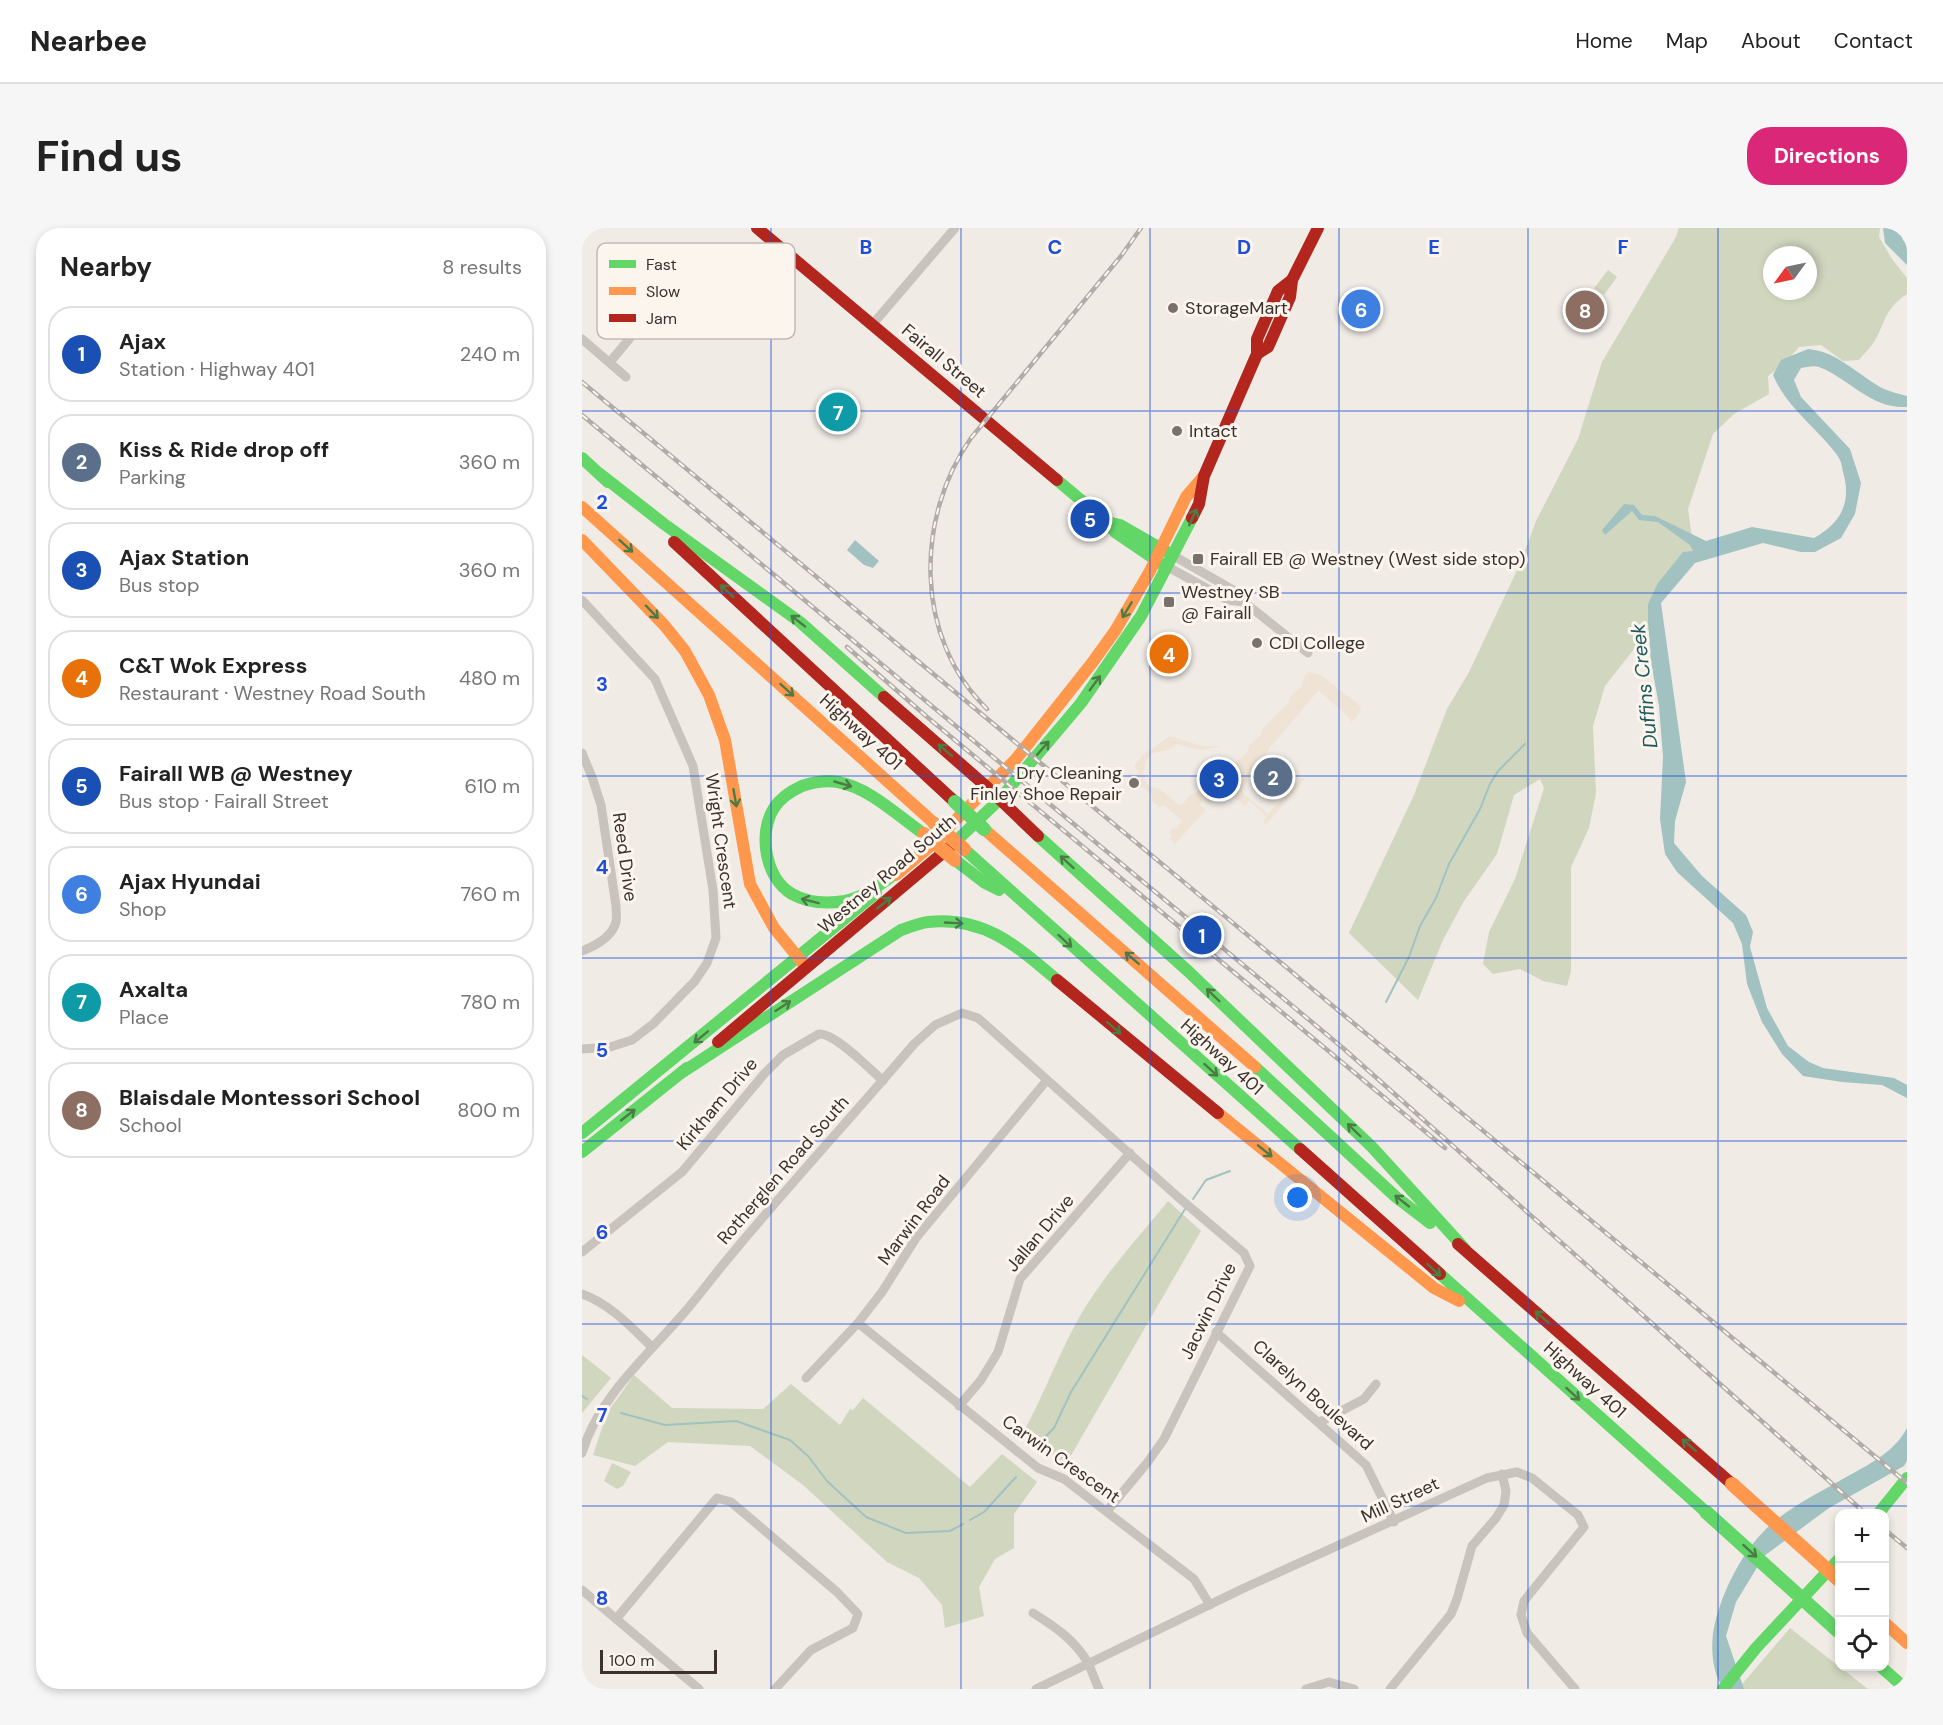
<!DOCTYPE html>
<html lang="en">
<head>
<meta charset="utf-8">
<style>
  body { margin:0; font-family:"DM Sans",sans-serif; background:#f6f6f6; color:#222 }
  .controls { position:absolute; right:18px; bottom:18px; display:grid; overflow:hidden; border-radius:12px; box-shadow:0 3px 9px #0003 }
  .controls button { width:54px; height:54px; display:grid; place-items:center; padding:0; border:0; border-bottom:2px solid #e0e0e0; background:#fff; color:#222; font:30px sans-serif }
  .compass { position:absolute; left:1181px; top:18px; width:54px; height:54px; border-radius:50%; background:#fff; box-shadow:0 3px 9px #0003; rotate:237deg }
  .scale { position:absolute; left:18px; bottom:15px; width:117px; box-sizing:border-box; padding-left:6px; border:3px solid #3b302b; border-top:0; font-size:16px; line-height:21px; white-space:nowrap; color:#3b302b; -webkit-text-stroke:4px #fbf5ee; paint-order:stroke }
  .you { position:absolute; left:716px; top:970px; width:21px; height:21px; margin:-15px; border:4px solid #fff; border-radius:50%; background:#1a73e8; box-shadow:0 0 0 9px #1a73e833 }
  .badge { display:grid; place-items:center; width:39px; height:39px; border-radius:50%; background:#db2777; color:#fff; font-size:20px; font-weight:700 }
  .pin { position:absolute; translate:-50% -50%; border:3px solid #fff; box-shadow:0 2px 6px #0006 }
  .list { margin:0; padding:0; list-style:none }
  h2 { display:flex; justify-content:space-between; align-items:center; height:78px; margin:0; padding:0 24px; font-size:26px }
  h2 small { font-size:20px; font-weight:400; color:#767676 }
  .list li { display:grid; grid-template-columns:39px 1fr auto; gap:18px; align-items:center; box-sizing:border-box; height:96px; margin:0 12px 12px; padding:0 12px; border:2px solid #e0e0e0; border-radius:24px }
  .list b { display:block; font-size:22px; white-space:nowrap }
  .list p { margin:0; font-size:20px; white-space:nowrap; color:#767676 }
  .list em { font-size:20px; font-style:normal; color:#767676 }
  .icon { flex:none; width:33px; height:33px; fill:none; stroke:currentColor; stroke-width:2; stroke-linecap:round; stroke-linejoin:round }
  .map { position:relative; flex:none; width:1325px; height:1461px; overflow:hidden; border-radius:24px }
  header { display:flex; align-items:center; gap:36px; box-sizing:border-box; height:84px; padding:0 30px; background:#fff; border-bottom:2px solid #e0e0e0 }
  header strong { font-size:28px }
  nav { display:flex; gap:33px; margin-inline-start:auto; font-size:21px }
  .intro { display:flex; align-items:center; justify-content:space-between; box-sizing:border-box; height:144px; padding:0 36px }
  h1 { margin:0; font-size:42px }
  .button { padding:15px 27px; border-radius:24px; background:#db2777; color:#fff; font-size:21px; font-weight:700 }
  main { display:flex; gap:36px; padding:0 36px }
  aside { flex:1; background:#fff; border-radius:24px; box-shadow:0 3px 9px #0003 }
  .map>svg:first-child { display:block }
</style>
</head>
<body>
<header>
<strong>Nearbee</strong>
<nav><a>Home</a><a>Map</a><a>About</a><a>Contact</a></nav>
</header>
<div class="intro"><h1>Find us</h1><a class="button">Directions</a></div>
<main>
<aside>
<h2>Nearby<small>8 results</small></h2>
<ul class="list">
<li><span class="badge" style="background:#1a4fb4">1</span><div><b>Ajax</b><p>Station · Highway 401</p></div><em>240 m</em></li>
<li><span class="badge" style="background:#5c6f8a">2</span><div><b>Kiss &amp; Ride drop off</b><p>Parking</p></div><em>360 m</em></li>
<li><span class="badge" style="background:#1a4fb4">3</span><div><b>Ajax Station</b><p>Bus stop</p></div><em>360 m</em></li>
<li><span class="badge" style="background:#e8710a">4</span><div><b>C&amp;T Wok Express</b><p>Restaurant · Westney Road South</p></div><em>480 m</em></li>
<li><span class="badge" style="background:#1a4fb4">5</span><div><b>Fairall WB @ Westney</b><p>Bus stop · Fairall Street</p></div><em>610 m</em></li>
<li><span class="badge" style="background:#3f7fe0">6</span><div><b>Ajax Hyundai</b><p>Shop</p></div><em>760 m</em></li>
<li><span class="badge" style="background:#0f9aa8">7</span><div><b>Axalta</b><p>Place</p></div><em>780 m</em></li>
<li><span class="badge" style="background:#8d6e63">8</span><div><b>Blaisdale Montessori School</b><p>School</p></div><em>800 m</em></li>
</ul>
</aside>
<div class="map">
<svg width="1325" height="1461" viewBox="0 0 1325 1461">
  <rect width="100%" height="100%" fill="#f0ebe5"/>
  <g fill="#d1d6bf" fill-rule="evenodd">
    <path d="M 1097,0 L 1298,0 L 1297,9 L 1310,31 L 1325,50 L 1325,66 C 1300,82 1304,97 1290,117 C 1286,122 1281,127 1277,132 L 1261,133 L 1239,117 L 1217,119 L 1202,136 L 1186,148 L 1187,166 L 1152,186 L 1131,206 L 1106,281 L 1112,324 L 1066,376 L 1067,402 L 1023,458 L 1011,498 L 1014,565 L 1007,600 L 989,639 L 989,743 L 985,758 L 961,753 L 938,741 L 911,746 L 901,736 L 907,704 L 933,651 L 962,560 L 958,551 L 932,567 L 915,626 L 882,673 L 861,712 L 836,772 L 767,705 L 832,567 L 865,481 L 887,444 L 938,336 L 954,293 L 996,211 L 1020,134 L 1094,9 ZM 1190,27 L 1226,27 L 1226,63 L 1190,63 Z"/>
    <polygon points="1026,42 1035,49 1022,67 1012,60"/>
    <path d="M 586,973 L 619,1003 L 484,1236 L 439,1208 C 466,1162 481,1110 512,1066 C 534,1033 562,1003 586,973 Z"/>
    <polygon points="0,1127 29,1150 0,1185"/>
    <polygon points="52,1147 90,1180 181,1181 209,1156 258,1197 268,1181 271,1182 281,1170 388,1259 420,1226 455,1254 432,1286 432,1320 413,1331 397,1359 402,1388 363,1400 360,1377 337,1350 305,1334 221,1257 168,1218 86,1214 53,1238 11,1227 25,1185"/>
    <polygon points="30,1235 49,1244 41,1258 35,1261 22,1253"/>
    <polygon points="1208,1400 1286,1461 1156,1461"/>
  </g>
  <polygon fill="#eee3d5" points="727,444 739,447 776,476 779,480 776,487 767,497 769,491 737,463 735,464 687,521 660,559 660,562 662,566 686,586 718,551 723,550 684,597 681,594 684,588 667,572 664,579 642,560 628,577 621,572 618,577 624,582 593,616 588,611 590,608 587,605 591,600 593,602 600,593 583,578 577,579 570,573 570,566 545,549 547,545 552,548 557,544 552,539 554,535 562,526 588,508 620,518 636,518 637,519 617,522 595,516 586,522 571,525 565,531 561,546 565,557 579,562 596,576 600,577 608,567 623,561 629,553 642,546 666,523 667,518 679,507 681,500 707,474 708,469 720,458 723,447"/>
  <g fill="#a1c2c1">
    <polygon points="1301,0 1317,0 1321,12 1325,17 1325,37 1303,15"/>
    <path d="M 1226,121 C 1255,123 1277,148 1302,161 C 1309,164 1318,166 1325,168 L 1325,179 C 1289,181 1268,151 1237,139 C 1232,137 1224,139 1219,140 L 1212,152 L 1219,169 L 1268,221 L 1279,255 L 1273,286 L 1259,310 L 1233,324 L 1219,324 L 1181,315 L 1113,335 L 1079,375 L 1104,554 L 1093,593 L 1092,615 L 1120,648 L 1164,687 L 1171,704 L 1168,719 L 1185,780 L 1206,818 L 1227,834 L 1241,840 L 1312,850 L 1325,857 L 1325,870 L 1300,857 L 1260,854 L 1221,848 L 1200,826 L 1180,794 L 1165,756 L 1160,716 L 1151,695 L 1095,644 L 1083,626 L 1078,591 L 1081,529 L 1077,478 L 1069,434 L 1066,394 L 1066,376 L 1076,355 L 1101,324 L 1111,323 L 1108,317 L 1076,294 L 1057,292 L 1050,283 L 1023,307 L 1020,302 L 1042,276 L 1052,277 L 1060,287 L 1073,288 L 1124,313 L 1170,299 L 1232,310 C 1259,295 1270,274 1261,244 C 1260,238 1259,232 1255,227 C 1235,200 1204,179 1191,147 L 1199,132 Z"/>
    <polygon points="273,312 297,333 291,340 282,337 265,322"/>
    <path d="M 1325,1200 L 1325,1233 L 1322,1238 L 1247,1280 L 1182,1328 L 1154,1374 L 1144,1408 L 1162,1461 L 1142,1461 C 1129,1444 1128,1415 1133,1395 C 1141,1362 1160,1324 1185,1300 C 1208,1278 1239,1264 1266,1248 C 1288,1236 1313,1223 1325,1200 Z"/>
  </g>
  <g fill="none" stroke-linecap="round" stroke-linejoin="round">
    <g stroke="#a1c2c1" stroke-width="2">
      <polyline points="804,774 827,729 838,698 854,670 867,636 898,581 908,556 916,543 943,516"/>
      <polyline points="611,971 624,952 648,943"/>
      <polyline points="0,1168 5,1171"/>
      <polyline points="39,1185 83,1197 154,1193 208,1212 226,1228 245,1253 284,1289 324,1305 368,1303 381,1296"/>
      <polyline points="459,1213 472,1200 489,1164 603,981"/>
      <polyline points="388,1292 402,1284 434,1249"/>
    </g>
    <g stroke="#c9c3be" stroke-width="9">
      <polyline points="290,97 373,0"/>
      <polyline points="0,111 44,149"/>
      <polyline points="28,134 48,110"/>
      <polyline points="592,328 651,362 662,374 726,425"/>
      <polyline points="586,339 646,372 662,374"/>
      <polyline points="0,372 73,451 111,538 131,662 134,710 125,735 113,753 71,796 50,812 28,819 0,821"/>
      <path d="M 0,525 L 10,549 L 19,577 L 34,678 C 34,683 35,689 34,694 C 30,709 13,718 0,723"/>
      <path d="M 0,1024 L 100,944 L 183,845 L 201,827 L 237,806 C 253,805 288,841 301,853"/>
      <path d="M 0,1066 C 28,1076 49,1099 70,1119"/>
      <polyline points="276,1095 456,1240 482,1251 612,1351 628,1377"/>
      <polyline points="634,1104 784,1237 812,1294"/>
      <polyline points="224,1150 276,1095 300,1064 334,1010 465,852"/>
      <polyline points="377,1178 399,1152 416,1124 438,1051 548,925"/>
      <polyline points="738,1194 782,1171 794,1156"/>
      <path d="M 0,1225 C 16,1170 64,1129 101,1086 C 116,1069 129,1051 144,1033 C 205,959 270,889 332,816 L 353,797 L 380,785 L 396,790 L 596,969 L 662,1025 L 668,1038 L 582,1211 L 565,1235 L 525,1283"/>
      <polyline points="0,1362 117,1461"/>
      <path d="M 451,1385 C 472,1398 493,1412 506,1435 C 510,1443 513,1453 517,1461"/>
      <polyline points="34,1391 135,1270 149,1274 255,1364 276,1386 271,1400 229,1422 193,1461"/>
      <polyline points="454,1461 660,1361 905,1250 935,1244 950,1250 996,1287 1002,1299 942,1373 939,1387 945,1405 993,1461"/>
      <polyline points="724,1461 747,1454 772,1461"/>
      <polyline points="808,1461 869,1386 875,1371 890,1318 914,1290 922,1277 924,1263 920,1246"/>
    </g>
    <g stroke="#63d668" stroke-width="12">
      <polyline points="0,230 26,254"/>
      <polyline points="18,246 82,296 218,394 302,469"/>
      <polyline points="475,252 525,294 533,304 580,336"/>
      <polyline points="525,294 538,297 585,324"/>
      <polyline points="456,608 607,744 790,919 883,1021"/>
      <polyline points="369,618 418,571 499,475 559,388 610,290"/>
      <polyline points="382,621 718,921"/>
      <polyline points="373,632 403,655 417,662"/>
      <path d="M 319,642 C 302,653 284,669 263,673 C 245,676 226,675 210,666 C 183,650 176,605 192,580 C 199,569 209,563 220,558 C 232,554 244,552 256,554 C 288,560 316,588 342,606"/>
      <polyline points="673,839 814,969 848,995"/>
      <path d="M 99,845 L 319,702 C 328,699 337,695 346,694 C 402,688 435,718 475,752"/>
      <polyline points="0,905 294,665"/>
      <polyline points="0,924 105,840"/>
      <polyline points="858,1046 1124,1284"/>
      <polyline points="1296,1286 1325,1250"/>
      <polyline points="1298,1438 1324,1461"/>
      <polyline points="1141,1461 1174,1420 1258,1330"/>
    </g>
    <g stroke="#ff974d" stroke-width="12">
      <polyline points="0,279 353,596"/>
      <polyline points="0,312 83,398 103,423 127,467 143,512 168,656 192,700 224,739"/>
      <polyline points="402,601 673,839"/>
      <polyline points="314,647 346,620 434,531 510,435 533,403 568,343 604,269 621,249"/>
      <polyline points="636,885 852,1060 877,1073"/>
      <polyline points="1302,1394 1325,1415"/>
    </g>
    <g stroke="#b3261e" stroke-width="12">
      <polyline points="175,0 475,252"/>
      <polyline points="675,126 686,119 708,69 710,52 736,0"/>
      <polyline points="610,290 617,276 622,248 675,126 675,111 696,63 710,52"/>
      <polyline points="92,314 373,574"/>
      <polyline points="302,469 406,560 456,608"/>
      <polyline points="475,752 636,885"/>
      <polyline points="136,814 369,618"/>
      <polyline points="718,921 858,1046"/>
      <polyline points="876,1016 1150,1256"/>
    </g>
    <g stroke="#b1aca8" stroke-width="4.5">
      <g id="rail">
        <polyline points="0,154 1325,1255"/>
        <polyline points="0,187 761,820 1284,1286"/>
        <polyline points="265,419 344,488 863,920"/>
        <path d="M 405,481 C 332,410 333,290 389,210 L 539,28 L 559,0"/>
        <polyline points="1302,1301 1325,1320"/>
      </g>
    </g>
    <use href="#rail" stroke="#fbf5ee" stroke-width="2" stroke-dasharray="7" stroke-linecap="butt"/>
    <g stroke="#63d668" stroke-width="14">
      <polyline points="373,574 402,601"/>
      <polyline points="1124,1284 1256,1403"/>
    </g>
    <g stroke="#ff974d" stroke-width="14">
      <polyline points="353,596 382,621"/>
      <polyline points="342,606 373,632"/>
      <polyline points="1150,1256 1258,1353"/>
    </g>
  </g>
  <defs><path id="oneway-shaft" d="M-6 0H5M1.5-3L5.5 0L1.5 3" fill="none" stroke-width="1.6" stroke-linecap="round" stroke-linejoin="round" transform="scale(1.5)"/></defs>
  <g stroke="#4d7b46">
    <use href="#oneway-shaft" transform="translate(611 289) rotate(-65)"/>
    <use href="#oneway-shaft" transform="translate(44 318) rotate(42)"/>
    <use href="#oneway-shaft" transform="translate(145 363) rotate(-137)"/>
    <use href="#oneway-shaft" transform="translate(545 382) rotate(121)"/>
    <use href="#oneway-shaft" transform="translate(70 384) rotate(46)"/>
    <use href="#oneway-shaft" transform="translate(216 393) rotate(-142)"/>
    <use href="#oneway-shaft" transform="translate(513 455) rotate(-54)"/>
    <use href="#oneway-shaft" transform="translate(205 462) rotate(42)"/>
    <use href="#oneway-shaft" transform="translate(461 520) rotate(-49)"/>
    <use href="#oneway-shaft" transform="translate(363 522) rotate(-139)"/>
    <use href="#oneway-shaft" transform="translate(261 556) rotate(16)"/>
    <use href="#oneway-shaft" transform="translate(153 570) rotate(80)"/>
    <use href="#oneway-shaft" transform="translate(485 634) rotate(-138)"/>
    <use href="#oneway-shaft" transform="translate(228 673) rotate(-166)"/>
    <use href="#oneway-shaft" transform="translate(302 675) rotate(-39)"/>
    <use href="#oneway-shaft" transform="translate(372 695) rotate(3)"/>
    <use href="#oneway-shaft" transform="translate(483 713) rotate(42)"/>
    <use href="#oneway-shaft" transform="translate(550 730) rotate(-139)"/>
    <use href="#oneway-shaft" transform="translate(631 767) rotate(-136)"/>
    <use href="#oneway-shaft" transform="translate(201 778) rotate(-33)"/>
    <use href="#oneway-shaft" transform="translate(532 800) rotate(41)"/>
    <use href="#oneway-shaft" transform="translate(119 809) rotate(141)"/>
    <use href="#oneway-shaft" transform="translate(629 842) rotate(42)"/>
    <use href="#oneway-shaft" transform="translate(46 887) rotate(-38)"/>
    <use href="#oneway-shaft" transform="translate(772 902) rotate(-136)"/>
    <use href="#oneway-shaft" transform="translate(683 923) rotate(39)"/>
    <use href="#oneway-shaft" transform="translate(820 973) rotate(-142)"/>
    <use href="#oneway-shaft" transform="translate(852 1042) rotate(42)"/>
    <use href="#oneway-shaft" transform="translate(960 1089) rotate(-139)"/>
    <use href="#oneway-shaft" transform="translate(991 1166) rotate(42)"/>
    <use href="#oneway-shaft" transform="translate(1107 1217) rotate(-139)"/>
    <use href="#oneway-shaft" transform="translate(1168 1323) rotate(42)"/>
  </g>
  <path fill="none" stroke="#1d4ed8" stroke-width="1.5" stroke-opacity="0.55" d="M 189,0 L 189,1461M 379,0 L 379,1461M 568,0 L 568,1461M 757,0 L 757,1461M 946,0 L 946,1461M 1136,0 L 1136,1461M 0,183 L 1325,183M 0,365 L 1325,365M 0,548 L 1325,548M 0,730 L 1325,730M 0,913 L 1325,913M 0,1096 L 1325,1096M 0,1278 L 1325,1278"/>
  <g fill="#7a716c" stroke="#fbf5ee" stroke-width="2">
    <circle cx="591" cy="80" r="6"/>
    <circle cx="595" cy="203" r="6"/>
    <rect x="610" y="325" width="12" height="12" rx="3"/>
    <rect x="581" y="368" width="12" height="12" rx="3"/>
    <circle cx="675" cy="415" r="6"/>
    <circle cx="552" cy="555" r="6"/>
  </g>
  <g text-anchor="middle" stroke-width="6" stroke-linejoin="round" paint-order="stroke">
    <g font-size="18" fill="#3b302b" stroke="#fbf5ee" text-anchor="start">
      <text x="603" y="86">StorageMart</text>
      <text x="607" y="209">Intact</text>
      <text x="628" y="337">Fairall EB @ Westney (West side stop)</text>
      <text x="599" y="370">Westney SB<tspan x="599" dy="21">@ Fairall</tspan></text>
      <text x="687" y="421">CDI College</text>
      <text x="540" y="551" text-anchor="end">Dry Cleaning<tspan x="540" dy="21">Finley Shoe Repair</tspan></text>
    </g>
    <g font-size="18" fill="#3b302b" stroke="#fbf5ee">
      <text transform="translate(362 133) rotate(40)" y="6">Fairall Street</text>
      <text transform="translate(279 504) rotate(42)" y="6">Highway 401</text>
      <text transform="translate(139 613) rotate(82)" y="6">Wright Crescent</text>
      <text transform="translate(43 629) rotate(82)" y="6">Reed Drive</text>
      <text transform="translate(305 646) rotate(-40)" y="6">Westney Road South</text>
      <text transform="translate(640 829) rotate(42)" y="6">Highway 401</text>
      <text transform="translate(135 876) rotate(-50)" y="6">Kirkham Drive</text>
      <text transform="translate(201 942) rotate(-49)" y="6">Rotherglen Road South</text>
      <text transform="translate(332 992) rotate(-53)" y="6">Marwin Road</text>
      <text transform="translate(458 1005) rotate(-50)" y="6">Jallan Drive</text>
      <text transform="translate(626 1083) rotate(-64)" y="6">Jacwin Drive</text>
      <text transform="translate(1003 1152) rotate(42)" y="6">Highway 401</text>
      <text transform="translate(731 1167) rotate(42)" y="6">Clarelyn Boulevard</text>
      <text transform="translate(479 1231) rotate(35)" y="6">Carwin Crescent</text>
      <text transform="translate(818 1272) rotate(-25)" y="6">Mill Street</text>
    </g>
    <g font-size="20" font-style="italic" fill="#1f5a5e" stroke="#fbf5ee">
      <text transform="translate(1062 458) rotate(-96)" y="7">Duffins Creek</text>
    </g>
  </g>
  <rect x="15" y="15" width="198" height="96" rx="9" fill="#fbf5ee" stroke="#c1bab4" stroke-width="1.5"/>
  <rect x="27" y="32" width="27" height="8" fill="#63d668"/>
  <rect x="27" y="59" width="27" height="8" fill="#ff974d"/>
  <rect x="27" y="86" width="27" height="8" fill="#b3261e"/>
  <g font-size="16" fill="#3b302b">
    <text x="64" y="42">Fast</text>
    <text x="64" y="69">Slow</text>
    <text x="64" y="96">Jam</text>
  </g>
  <g font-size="20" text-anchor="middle" font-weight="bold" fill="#1d4ed8" stroke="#fbf5ee" stroke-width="6" stroke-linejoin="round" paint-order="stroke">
    <text x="284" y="26">B</text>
    <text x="473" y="26">C</text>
    <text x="662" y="26">D</text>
    <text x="852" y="26">E</text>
    <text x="1041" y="26">F</text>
    <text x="20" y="281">2</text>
    <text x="20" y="463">3</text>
    <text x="20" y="646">4</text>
    <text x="20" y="829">5</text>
    <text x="20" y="1011">6</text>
    <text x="20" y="1194">7</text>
    <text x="20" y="1377">8</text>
  </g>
</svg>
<div class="controls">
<button>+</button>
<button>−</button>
<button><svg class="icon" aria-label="locate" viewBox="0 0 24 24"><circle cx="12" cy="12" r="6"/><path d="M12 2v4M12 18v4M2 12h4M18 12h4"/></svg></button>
</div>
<svg class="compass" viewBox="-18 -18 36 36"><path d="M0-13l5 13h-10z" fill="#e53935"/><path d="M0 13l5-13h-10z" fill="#767676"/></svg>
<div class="scale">100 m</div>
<div class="you"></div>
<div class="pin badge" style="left:620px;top:707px;background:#1a4fb4">1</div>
<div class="pin badge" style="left:691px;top:549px;background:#5c6f8a">2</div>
<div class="pin badge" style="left:637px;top:551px;background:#1a4fb4">3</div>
<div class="pin badge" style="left:587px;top:426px;background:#e8710a">4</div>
<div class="pin badge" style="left:508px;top:291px;background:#1a4fb4">5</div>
<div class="pin badge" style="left:779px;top:81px;background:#3f7fe0">6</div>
<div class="pin badge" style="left:256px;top:184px;background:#0f9aa8">7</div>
<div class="pin badge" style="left:1003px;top:82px;background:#8d6e63">8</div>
</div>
</main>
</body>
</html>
